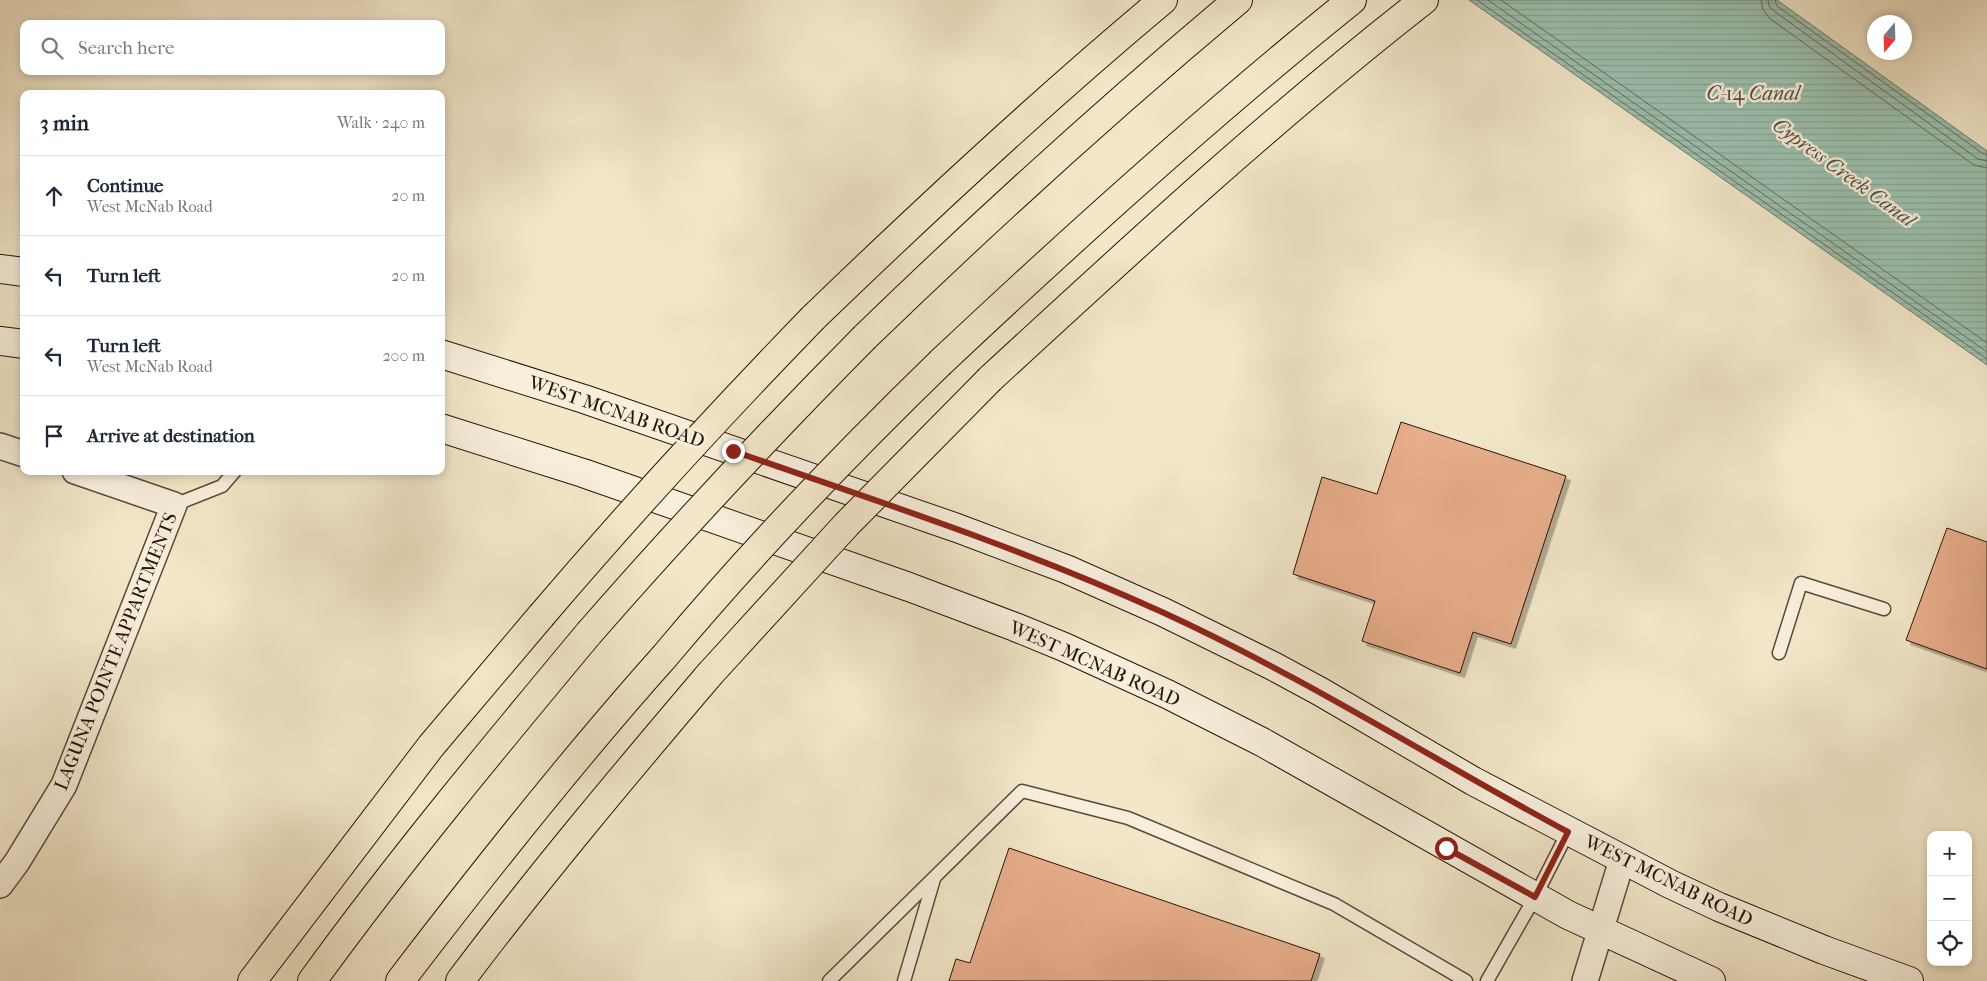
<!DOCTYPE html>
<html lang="en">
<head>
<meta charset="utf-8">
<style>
  body { margin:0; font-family:"IM FELL French Canon",serif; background:#f2f2f3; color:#1f2937 }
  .controls { position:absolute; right:15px; bottom:15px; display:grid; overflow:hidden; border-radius:10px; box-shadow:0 2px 8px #0003 }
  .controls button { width:45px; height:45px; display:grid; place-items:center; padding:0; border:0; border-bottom:1px solid #e0e1e3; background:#fff; color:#1f2937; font:25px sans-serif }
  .compass { position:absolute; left:1867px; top:15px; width:45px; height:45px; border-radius:50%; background:#fff; box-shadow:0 2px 8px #0003; rotate:199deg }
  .stop { position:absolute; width:15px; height:15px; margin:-11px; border:4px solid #8f2418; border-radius:50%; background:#fff }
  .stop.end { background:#8f2418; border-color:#fff; box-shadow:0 1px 5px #0008 }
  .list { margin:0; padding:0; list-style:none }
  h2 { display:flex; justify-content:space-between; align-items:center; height:65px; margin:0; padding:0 20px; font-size:21px }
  h2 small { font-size:16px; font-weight:400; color:#747a83 }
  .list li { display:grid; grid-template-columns:32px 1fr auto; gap:15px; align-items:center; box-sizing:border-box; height:80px; padding:0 20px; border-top:1px solid #e0e1e3 }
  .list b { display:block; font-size:19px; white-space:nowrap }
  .list p { margin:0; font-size:16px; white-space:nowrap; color:#747a83 }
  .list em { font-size:16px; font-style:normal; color:#747a83 }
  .icon { flex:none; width:28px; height:28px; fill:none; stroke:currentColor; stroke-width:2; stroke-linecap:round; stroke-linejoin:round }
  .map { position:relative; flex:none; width:1987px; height:981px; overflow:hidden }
  .search { position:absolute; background:#fff; box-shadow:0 2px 8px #0003; left:20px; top:20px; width:425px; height:55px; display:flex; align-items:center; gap:12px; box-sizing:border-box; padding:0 18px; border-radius:10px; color:#747a83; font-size:19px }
  .panel { position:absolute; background:#fff; box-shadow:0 2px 8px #0003; left:20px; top:90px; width:425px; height:385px; border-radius:10px }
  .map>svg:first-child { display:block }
</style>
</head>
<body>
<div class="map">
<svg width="1987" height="981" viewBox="0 0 1987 981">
  <defs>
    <pattern id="water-rules" width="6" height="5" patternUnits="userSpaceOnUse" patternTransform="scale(1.25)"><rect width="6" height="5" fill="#9cc1b0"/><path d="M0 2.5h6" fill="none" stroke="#87a596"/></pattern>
    <filter id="shadow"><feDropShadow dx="4.5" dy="4.5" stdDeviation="0" flood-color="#0004"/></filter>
  </defs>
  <rect width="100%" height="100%" fill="#f2e7c9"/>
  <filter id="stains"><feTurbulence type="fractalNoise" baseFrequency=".004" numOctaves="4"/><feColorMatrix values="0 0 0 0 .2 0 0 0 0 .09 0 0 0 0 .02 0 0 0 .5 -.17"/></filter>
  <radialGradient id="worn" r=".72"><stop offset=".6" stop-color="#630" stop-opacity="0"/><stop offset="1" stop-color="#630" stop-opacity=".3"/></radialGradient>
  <polygon fill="url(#water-rules)" stroke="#6e7b6c" points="1469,0 1777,0 1987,151 1987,365"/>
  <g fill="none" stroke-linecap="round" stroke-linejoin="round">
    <g stroke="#636a5c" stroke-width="1">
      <polyline points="1477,0 1987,359"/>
      <polyline points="1488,0 1987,352"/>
      <polyline points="1501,0 1987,343"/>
      <polyline points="1761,0 1763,9 1769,18 1974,165 1987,168"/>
      <polyline points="1768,0 1769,6 1774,11 1978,159 1987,161"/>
      <polyline points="1775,0 1777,6 1982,153 1987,155"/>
    </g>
  </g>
  <g fill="#e8ae8b" stroke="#2a1307" filter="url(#shadow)">
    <polygon points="1401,422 1566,476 1511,644 1473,632 1460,673 1362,641 1375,601 1293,574 1322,477 1377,494"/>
    <polygon points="1947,528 1987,542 1987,669 1906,640"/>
    <polygon points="1009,848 1320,954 1311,981 949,981 956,959 970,963"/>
  </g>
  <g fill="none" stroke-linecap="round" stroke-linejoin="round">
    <g stroke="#5c4838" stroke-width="15">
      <g id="lane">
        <polyline points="174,505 222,486 235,471"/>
        <polyline points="1779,653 1801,583 1884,609"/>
        <polyline points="829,981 1022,791 1128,818 1334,904 1466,981"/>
        <polyline points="904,981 934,879"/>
        <polyline points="1487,981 1535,897 1568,832"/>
      </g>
    </g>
    <g stroke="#5c4838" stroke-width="28">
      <g id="street">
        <polyline points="0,446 24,454"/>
        <polyline points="0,885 17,862 64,785 174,505 75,471"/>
        <polyline points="1585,981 1622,860"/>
      </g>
    </g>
    <g stroke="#2a1307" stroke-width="30">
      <g id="secondary">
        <polyline points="0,269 24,272"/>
        <polyline points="0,341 24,344"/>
        <polyline points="441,354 584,399 957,528 1066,569 1163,612 1273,666 1321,692 1473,781 1670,884 1719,907 1824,950 1909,981"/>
        <polyline points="441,428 583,473 909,587 1015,627 1064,647 1167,694 1262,742 1568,915 1711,981"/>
      </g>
    </g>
    <g stroke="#2a1307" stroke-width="30">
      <g id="highway">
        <path d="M 813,318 C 926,209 1042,101 1163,0"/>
        <path d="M 865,337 C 986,220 1109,108 1238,0"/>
        <path d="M 941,362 C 1074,237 1210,114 1352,0"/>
        <path d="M 990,379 C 1131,249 1273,118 1424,0"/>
        <polyline points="252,981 431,746 541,616"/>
        <path d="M 312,981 C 399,861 494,747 589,633"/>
        <path d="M 400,981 C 485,870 571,761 664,657"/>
        <path d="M 460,981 C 539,876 624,775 709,675"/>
      </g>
    </g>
    <use href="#lane" stroke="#f7efdc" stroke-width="12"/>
    <use href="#street" stroke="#f7efdc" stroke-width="25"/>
    <use href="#secondary" stroke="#f7efdc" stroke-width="28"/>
    <use href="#highway" stroke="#f2e7c9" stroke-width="28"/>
    <g stroke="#2a1307" stroke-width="30" stroke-linecap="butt">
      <g id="highway-bridge">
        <path d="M 541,616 C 628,514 719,415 813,318"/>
        <path d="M 589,633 C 678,531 770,433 865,337"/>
        <path d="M 664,657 C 751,553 844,456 941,362"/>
        <polyline points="709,675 846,525 990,379"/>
      </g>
    </g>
    <use href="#highway-bridge" stroke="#f2e7c9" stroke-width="28"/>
  </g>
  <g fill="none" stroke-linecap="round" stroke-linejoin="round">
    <path stroke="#8f2418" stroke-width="6" d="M 733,451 C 877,501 1022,548 1162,612 C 1302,676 1432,759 1568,832 L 1535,897 L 1446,848"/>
  </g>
  <g text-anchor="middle" stroke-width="5" stroke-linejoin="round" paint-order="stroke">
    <g font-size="19" fill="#2a1307" stroke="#f7efdc">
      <text transform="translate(617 411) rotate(19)" y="7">WEST MCNAB ROAD</text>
      <text transform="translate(115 651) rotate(-68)" y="7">LAGUNA POINTE APPARTMENTS</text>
      <text transform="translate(1095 663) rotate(24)" y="7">WEST MCNAB ROAD</text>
      <text transform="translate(1669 880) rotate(26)" y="7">WEST MCNAB ROAD</text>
    </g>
    <g font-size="20" font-style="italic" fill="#525042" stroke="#f7efdc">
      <text x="1753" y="100">C-14 Canal</text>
      <text transform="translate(1844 172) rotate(36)" y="7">Cypress Creek Canal</text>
    </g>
  </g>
  <rect width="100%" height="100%" filter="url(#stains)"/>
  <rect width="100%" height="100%" fill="url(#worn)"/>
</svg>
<div class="controls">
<button>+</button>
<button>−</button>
<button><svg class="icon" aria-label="locate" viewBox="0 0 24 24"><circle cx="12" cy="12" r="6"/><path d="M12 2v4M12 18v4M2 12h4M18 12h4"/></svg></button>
</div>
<svg class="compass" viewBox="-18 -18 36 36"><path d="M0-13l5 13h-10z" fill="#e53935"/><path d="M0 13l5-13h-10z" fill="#747a83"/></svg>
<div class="stop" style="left:1446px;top:848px"></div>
<div class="stop end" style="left:733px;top:451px"></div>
<div class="search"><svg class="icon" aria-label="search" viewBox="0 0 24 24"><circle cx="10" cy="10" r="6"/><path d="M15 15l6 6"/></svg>Search here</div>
<section class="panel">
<h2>3 min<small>Walk · 240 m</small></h2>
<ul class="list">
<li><svg class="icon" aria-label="ahead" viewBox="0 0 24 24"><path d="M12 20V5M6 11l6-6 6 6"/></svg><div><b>Continue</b><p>West McNab Road</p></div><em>20 m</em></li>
<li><svg class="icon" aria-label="left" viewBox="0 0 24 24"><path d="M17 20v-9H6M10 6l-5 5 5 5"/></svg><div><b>Turn left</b></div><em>20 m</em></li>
<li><svg class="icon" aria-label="left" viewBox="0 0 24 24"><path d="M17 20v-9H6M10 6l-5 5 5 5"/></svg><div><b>Turn left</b><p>West McNab Road</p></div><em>200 m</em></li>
<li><svg class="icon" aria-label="arrive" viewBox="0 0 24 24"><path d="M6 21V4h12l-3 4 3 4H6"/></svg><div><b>Arrive at destination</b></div></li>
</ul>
</section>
</div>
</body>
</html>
